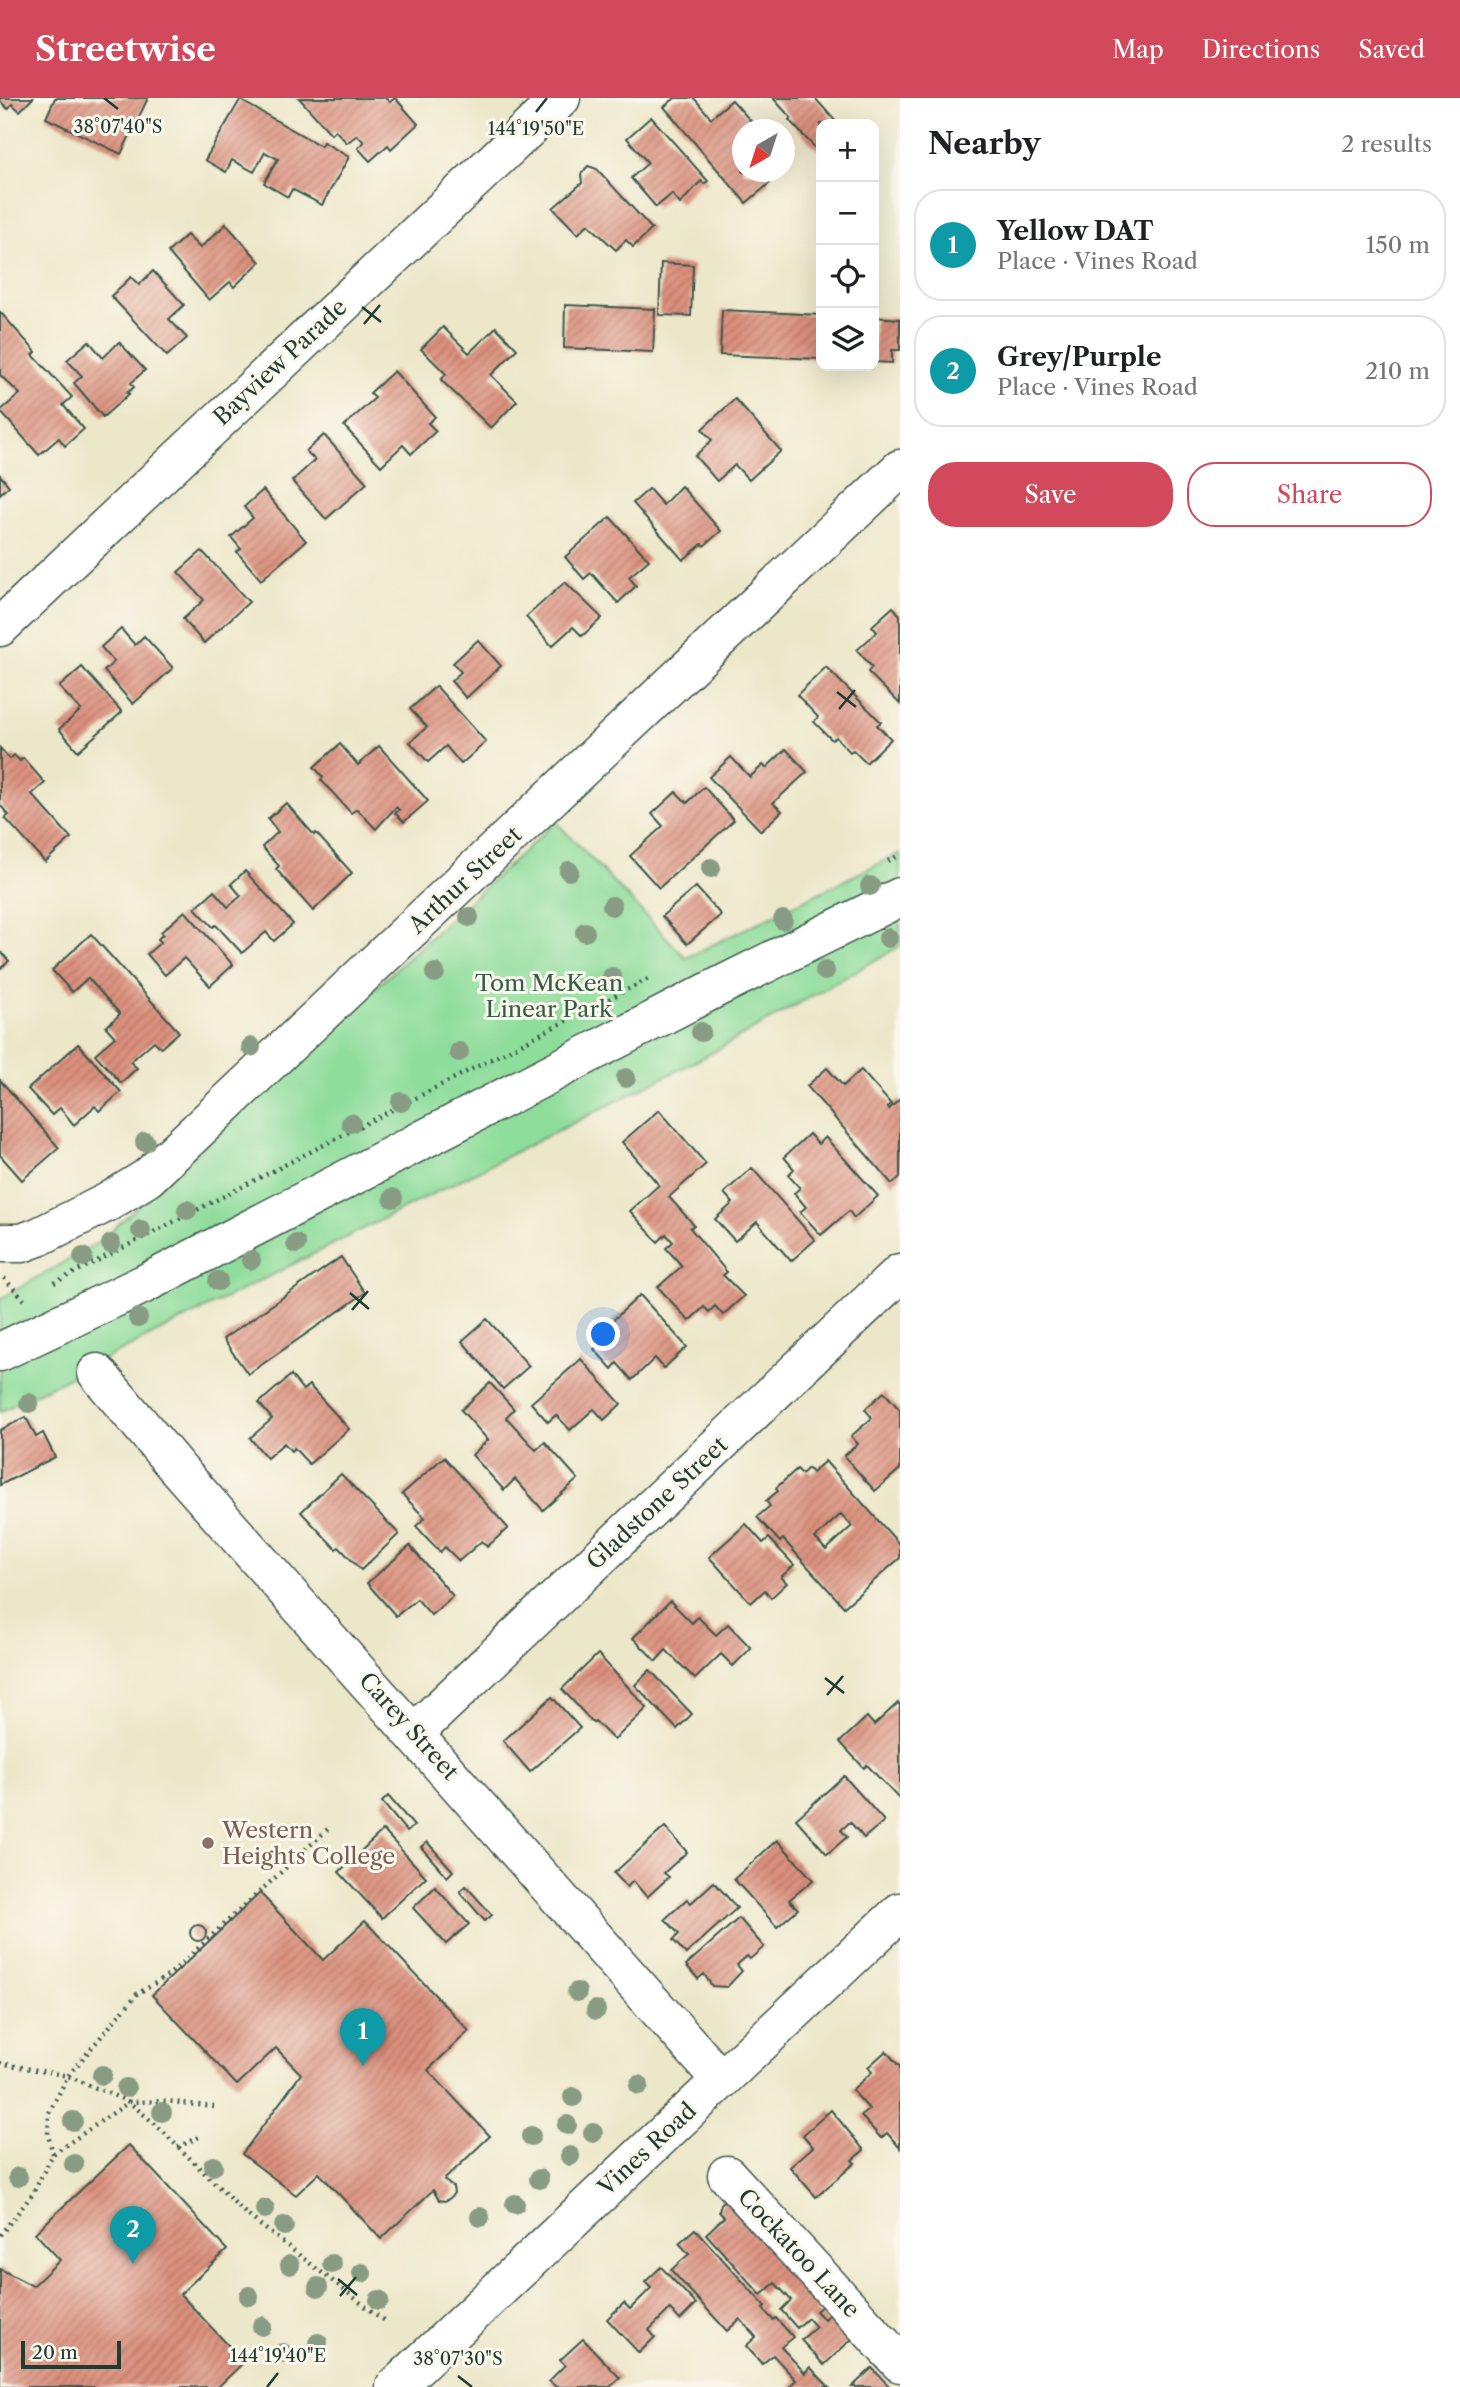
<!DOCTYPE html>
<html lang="en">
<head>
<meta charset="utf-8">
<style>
  body { margin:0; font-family:"Libre Caslon Text",serif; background:#f6f6f6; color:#202124 }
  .controls { position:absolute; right:21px; top:21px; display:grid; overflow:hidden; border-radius:14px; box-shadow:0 7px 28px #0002 }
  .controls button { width:63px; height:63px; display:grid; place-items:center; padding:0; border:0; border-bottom:2px solid #e0e0e0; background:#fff; color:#202124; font:35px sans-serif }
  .compass { position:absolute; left:732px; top:21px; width:63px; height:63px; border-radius:50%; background:#fff; box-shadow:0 7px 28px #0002; rotate:219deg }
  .scale { position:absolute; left:21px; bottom:18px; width:100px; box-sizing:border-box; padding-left:7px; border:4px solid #1f3d34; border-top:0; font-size:19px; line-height:24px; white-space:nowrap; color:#1f3d34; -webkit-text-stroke:5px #fbf7ec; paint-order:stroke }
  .you { position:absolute; left:604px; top:1237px; width:24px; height:24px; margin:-18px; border:5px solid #fff; border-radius:50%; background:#1a73e8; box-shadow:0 0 0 10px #1a73e833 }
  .badge { display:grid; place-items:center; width:46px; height:46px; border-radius:50%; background:#d1495b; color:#fff; font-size:23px; font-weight:700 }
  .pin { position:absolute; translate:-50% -58px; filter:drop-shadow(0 2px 4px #0008) }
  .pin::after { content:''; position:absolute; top:37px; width:24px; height:21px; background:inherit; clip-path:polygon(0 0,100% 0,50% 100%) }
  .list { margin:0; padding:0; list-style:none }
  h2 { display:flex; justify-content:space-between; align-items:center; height:91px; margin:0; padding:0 28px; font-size:30px }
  h2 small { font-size:23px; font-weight:400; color:#757577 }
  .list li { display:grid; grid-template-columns:46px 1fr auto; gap:21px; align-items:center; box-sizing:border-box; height:112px; margin:0 14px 14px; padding:0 14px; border:2px solid #e0e0e0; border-radius:28px }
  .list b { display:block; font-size:26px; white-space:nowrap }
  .list p { margin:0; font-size:23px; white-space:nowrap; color:#757577 }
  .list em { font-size:23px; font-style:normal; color:#757577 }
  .actions { display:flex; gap:14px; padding:21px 28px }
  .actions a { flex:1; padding:16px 0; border:2px solid #d1495b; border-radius:28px; text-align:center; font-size:24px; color:#d1495b }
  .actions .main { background:#d1495b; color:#fff }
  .icon { flex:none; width:38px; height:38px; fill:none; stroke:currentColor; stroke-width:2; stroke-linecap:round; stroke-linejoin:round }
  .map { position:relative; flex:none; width:900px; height:2289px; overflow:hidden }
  header { display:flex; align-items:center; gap:42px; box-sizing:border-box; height:98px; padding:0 35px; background:#d1495b; color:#fff }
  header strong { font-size:33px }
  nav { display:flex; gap:38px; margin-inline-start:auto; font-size:24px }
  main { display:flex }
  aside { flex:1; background:#fff }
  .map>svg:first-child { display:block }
</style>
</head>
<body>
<header>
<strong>Streetwise</strong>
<nav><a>Map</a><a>Directions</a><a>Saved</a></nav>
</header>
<main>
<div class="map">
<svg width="900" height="2289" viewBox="0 0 900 2289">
  <defs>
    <pattern id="building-hatch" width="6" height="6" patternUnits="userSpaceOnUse" patternTransform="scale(1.75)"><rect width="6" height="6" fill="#dc907d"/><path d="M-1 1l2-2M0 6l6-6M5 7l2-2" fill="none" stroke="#b27767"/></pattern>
  </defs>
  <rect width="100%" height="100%" fill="#fbf7ec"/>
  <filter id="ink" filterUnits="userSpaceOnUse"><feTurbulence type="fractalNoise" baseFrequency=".0143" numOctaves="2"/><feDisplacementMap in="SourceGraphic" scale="14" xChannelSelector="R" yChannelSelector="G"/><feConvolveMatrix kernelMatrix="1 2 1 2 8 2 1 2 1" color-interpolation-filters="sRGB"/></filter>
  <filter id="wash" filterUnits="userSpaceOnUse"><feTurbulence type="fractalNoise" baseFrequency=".00686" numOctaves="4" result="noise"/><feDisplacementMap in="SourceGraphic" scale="28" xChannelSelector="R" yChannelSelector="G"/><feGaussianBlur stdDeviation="1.57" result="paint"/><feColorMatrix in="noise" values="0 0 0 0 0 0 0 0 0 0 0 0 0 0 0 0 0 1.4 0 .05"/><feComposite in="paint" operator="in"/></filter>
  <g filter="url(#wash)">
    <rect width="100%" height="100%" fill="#ede7ca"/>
    <polygon fill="#8edd9b" stroke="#568d68" stroke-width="2" points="556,724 686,860 900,755 900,848 706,958 0,1314 0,1201 99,1144"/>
    <g id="blocks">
      <g fill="url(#building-hatch)" fill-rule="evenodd">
        <polygon points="0,0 33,0 20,13 12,6 8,11 0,3"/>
        <polygon points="55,0 148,0 121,56 46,20"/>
        <polygon points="299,0 386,0 390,4 395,0 418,26 391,51 388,47 370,63 358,50 364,44 357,37 347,45 335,32 331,36"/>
        <polygon points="675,0 694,0 711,20 732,2 757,30 743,32 743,74 766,74 771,79 767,81 770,85 746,105 664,9"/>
        <polygon points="773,0 815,0 838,26 821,26 821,49 817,52 789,22 791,20"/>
        <polygon points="240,2 321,48 323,44 349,59 322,107 292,91 288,99 264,85 278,61 265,54 254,74 232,62 226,74 205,62"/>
        <polygon points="651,19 708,83 704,86 701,83 680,106 672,96 656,109 631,80 648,65 627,40"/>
        <polygon points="588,68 597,71 652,131 633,149 626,142 616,152 588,126 578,136 553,110 582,85 581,76"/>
        <polygon points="226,126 260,164 234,189 230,184 209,202 168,154 187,137 200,150"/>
        <polygon points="661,165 693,167 691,218 659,217"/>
        <polygon points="153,173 184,207 169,221 187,240 167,258 111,198 131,179 139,187"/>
        <polygon points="565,207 655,211 653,254 564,250"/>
        <polygon points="722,212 821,217 821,261 720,257"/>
        <polygon points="0,214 36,254 33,257 72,299 63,307 84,331 65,348 59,340 39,357 0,313 20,296 0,277"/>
        <polygon points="874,219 900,221 900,252 892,252 892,265 874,264"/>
        <polygon points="443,229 469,255 496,229 517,251 491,277 517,303 491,330 441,282 446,276 421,251"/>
        <polygon points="89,243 103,260 119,244 145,272 131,285 134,289 127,295 129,296 103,319 74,285 82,278 67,262"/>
        <polygon points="394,273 435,319 428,325 436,333 411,356 403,347 381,368 344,328 375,300 370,295"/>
        <polygon points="735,301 781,353 749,382 735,367 717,383 695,358 712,342 702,331"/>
        <polygon points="324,337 367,385 326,421 292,383 315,362 306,353"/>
        <polygon points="0,377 9,388 0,396"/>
        <polygon points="681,388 721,433 704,448 702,446 683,462 633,405 649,391 663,407"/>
        <polygon points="263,392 306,443 261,482 237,454 241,451 231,439 253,420 244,409"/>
        <polygon points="610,419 649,462 629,479 636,488 618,505 591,475 584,481 565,459"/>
        <polygon points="202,453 249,504 204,545 183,521 204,502 178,474"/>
        <polygon points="565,484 602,520 582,538 573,529 552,548 526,519"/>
        <polygon points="893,509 900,517 900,606 868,574 872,569 857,552 877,534 872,528"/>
        <polygon points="121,531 135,547 144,538 173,570 133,606 104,573 114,564 101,549"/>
        <polygon points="478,542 501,568 466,600 451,583 461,574 453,565"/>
        <polygon points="82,569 122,614 78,653 59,631 81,612 59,589"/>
        <polygon points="826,569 881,624 877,627 891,641 866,665 853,652 850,654 836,639 832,642 814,624 818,619 797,597"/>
        <polygon points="436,588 486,644 461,666 446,648 428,664 410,644 427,629 410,611"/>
        <polygon points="340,646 358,667 379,648 428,703 404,724 395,715 399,712 396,709 376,731 357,711 351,715 321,682 323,679 314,669"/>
        <polygon points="0,650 10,661 14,657 20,663 23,660 45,685 32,696 71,740 45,764 5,720 9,717 0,707"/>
        <polygon points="786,651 807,674 773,705 782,713 761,733 709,679 731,659 750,679 763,667 766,670"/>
        <polygon points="704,689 734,722 659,790 630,758 663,728 652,716 676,694 687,705"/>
        <polygon points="286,705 314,737 316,735 352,775 313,813 276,771 279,768 262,749 278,734 268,721"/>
        <polygon points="245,773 293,826 274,843 266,834 242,855 216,827 213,829 195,810 214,793 228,809 241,798 231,786"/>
        <polygon points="696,789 721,817 687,846 662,818"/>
        <polygon points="185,813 233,867 210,888 184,860 165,877 147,856 161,844 158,841 163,836 161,834"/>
        <polygon points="91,836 179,934 161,950 154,943 130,964 137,970 121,985 95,956 115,939 106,929 120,916 88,880 72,894 52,872"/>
        <polygon points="0,853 9,863 0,871"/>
        <polygon points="78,946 121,994 99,1013 95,1008 74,1027 60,1010 52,1017 28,991"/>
        <polygon points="827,970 843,988 861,972 891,1006 887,1009 889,1011 900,1001 900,1079 892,1086 807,988"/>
        <polygon points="0,982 59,1050 22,1082 0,1057"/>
        <polygon points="659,1012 706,1066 669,1099 694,1127 690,1130 727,1174 723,1177 744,1198 723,1217 715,1208 709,1214 704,1209 689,1223 658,1189 682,1168 666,1150 673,1144 666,1136 658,1144 630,1113 659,1087 622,1044"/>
        <polygon points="809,1036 818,1046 825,1039 878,1098 854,1120 849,1113 821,1137 800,1114 806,1109 794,1095 800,1090 788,1077 794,1071 784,1059"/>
        <polygon points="752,1070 815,1142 791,1163 757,1124 735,1143 715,1121 733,1105 724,1095"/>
        <polygon points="341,1159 365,1195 248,1276 223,1241"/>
        <polygon points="640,1197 687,1249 664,1270 655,1260 632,1282 617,1265 612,1271 594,1251 614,1232 609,1226"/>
        <polygon points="487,1221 529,1268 503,1291 462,1243"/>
        <polygon points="581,1261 621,1306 604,1322 594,1311 570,1332 556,1317 548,1324 531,1305"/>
        <polygon points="291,1277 303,1292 309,1287 349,1331 309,1366 294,1350 291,1353 284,1345 267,1360 250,1340 272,1321 259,1305"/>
        <polygon points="490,1285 514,1311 506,1319 536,1352 545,1344 578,1381 543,1412 515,1381 504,1392 472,1357 488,1342 461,1312"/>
        <polygon points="884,1294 900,1312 900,1371 875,1393 844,1358 858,1346 851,1338 872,1320 865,1311"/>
        <polygon points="26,1319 36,1339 43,1335 55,1359 0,1387 0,1332"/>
        <polygon points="444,1359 508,1430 487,1449 482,1443 459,1463 445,1449 440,1454 416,1428 425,1420 402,1396"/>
        <path d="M 825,1363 L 900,1447 L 900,1460 L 844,1509 L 783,1441 L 780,1444 L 757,1419 L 770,1408 L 766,1403 L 778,1393 L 776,1390 L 797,1371 L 802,1376 L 808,1370 L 812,1375 ZM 841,1416 L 852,1428 L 826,1452 L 815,1440 Z"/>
        <polygon points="341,1376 399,1436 361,1472 339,1449 336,1451 301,1414"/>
        <polygon points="746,1426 763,1445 769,1440 794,1467 781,1479 787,1485 771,1500 765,1492 751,1505 709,1459"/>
        <polygon points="410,1448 453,1498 431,1517 417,1501 396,1518 367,1485"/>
        <polygon points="670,1503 692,1525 698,1519 716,1537 728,1526 751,1550 733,1568 721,1556 695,1581 666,1552 656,1563 633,1540"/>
        <polygon points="598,1556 647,1610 614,1642 595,1623 593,1625 562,1591"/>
        <polygon points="650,1572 692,1616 677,1631 635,1587"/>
        <polygon points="552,1599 580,1630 530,1674 503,1643"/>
        <polygon points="898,1605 900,1607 900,1702 867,1667 864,1670 840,1644 867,1619 874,1627"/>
        <polygon points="844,1678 884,1723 864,1740 850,1724 841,1732 847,1739 827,1756 796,1721"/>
        <polygon points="388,1698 414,1728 407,1734 382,1704"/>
        <polygon points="665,1729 687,1754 664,1775 669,1779 647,1799 633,1783 627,1789 614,1775"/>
        <polygon points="383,1732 426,1779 382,1820 339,1774"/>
        <polygon points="777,1742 813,1782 789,1802 798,1811 777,1829 734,1781"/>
        <polygon points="427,1744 453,1773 447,1779 421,1749"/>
        <polygon points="714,1784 737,1810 686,1856 673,1842 679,1836 665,1821 687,1801 691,1805"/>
        <polygon points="466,1788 492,1817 485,1823 460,1794"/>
        <polygon points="435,1789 469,1826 446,1846 413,1810"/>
        <polygon points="260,1795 323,1862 365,1823 469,1933 428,1972 490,2038 444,2082 453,2089 454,2095 450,2100 445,2103 439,2102 433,2092 381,2141 319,2075 296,2097 242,2056 301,1976 276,1950 237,1987 152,1897"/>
        <polygon points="739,1820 764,1849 750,1861 747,1858 737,1867 742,1873 727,1889 712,1888 704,1876 698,1881 686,1867"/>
        <circle cx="198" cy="1835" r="8"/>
        <polygon points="886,1953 900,1969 900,2050 887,2035 881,2040 861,2018 869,2011 852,1992 872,1974 868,1969"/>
        <polygon points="831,2012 864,2052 852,2062 855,2065 816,2099 790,2069 813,2049 803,2037"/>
        <polygon points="129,2047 227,2152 180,2196 244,2264 218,2289 0,2289 0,2171 33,2188 60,2162 35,2135"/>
        <polygon points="725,2101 828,2203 816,2213 824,2221 830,2215 853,2240 824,2267 801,2242 816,2229 808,2220 797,2230 781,2212 791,2202 775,2185 761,2197 706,2136 724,2119 719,2114 721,2106"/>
        <polygon points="695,2131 765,2208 763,2211 773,2222 776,2220 793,2239 781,2249 805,2275 810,2269 829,2289 789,2289 796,2282 773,2257 762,2266 746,2248 756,2239 740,2221 727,2233 671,2172 689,2156 679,2145"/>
        <polygon points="661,2169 696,2206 680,2222 670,2211 649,2232 655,2239 639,2255 607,2221 624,2205 630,2211 651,2190 645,2184"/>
        <polygon points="583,2241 620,2280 610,2289 556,2289 549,2283 565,2267 560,2262"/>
        <polygon points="872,2270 890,2289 852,2289"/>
      </g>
    </g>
  </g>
  <g filter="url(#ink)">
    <use href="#blocks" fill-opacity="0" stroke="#3e564a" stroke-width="2"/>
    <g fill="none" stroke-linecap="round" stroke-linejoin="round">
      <g stroke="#3e564a" stroke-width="41">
        <g id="minor">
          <polyline points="0,529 561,0"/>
          <polyline points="0,1145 22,1145 38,1139 108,1104 147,1080 900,371"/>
          <polyline points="0,1254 144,1186 714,891 900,799"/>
          <polyline points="97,1275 177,1370 720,1981"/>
          <polyline points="414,1635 900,1175"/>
          <polyline points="727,2077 900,2265"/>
        </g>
      </g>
      <g stroke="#3e564a" stroke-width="41">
        <polyline id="major" points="395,2289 900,1814"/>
      </g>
      <g stroke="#3e564a" stroke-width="4.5" stroke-dasharray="2 5" stroke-linecap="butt">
        <polyline points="888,763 900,757"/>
        <polyline points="4,1180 24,1202"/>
        <polyline points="54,1185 650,880"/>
        <polyline points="0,1965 68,1978 129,2004 154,2025 246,2116 387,2225"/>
        <polyline points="178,2049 199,2039"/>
        <polyline points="53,2056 48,2037 49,2015 68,1978 137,1896 169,1877 330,1729"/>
        <polyline points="0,2137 32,2097 53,2056 129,2004 166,2003 214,2009"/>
      </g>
      <use href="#minor" stroke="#fff" stroke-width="38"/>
      <use href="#major" stroke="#fff" stroke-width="38"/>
    </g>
    <g fill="#889b83">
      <circle cx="711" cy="770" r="10"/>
      <circle cx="569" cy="773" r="10"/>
      <circle cx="870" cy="788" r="10"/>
      <circle cx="612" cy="808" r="10"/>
      <circle cx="469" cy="819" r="10"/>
      <circle cx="783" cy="822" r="10"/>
      <circle cx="585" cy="834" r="10"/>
      <circle cx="888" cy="840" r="10"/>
      <circle cx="825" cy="873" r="10"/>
      <circle cx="435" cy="875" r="10"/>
      <circle cx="612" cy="879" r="10"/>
      <circle cx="701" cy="934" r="10"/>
      <circle cx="251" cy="949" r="10"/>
      <circle cx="459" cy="954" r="10"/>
      <circle cx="626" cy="980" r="10"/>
      <circle cx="401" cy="1004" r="10"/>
      <circle cx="351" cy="1025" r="10"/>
      <circle cx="145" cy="1044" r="10"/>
      <circle cx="393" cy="1100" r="10"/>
      <circle cx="187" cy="1112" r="10"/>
      <circle cx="141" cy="1132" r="10"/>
      <circle cx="111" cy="1146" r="10"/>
      <circle cx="296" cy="1146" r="10"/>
      <circle cx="83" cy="1159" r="10"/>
      <circle cx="251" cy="1162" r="10"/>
      <circle cx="218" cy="1183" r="10"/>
      <circle cx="138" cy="1220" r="10"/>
      <circle cx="29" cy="1305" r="10"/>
      <circle cx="577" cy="1894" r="10"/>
      <circle cx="596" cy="1912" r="10"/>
      <circle cx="102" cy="1977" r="10"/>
      <circle cx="639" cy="1987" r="10"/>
      <circle cx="126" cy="1990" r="10"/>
      <circle cx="573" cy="1999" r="10"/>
      <circle cx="162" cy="2014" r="10"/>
      <circle cx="73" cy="2023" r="10"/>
      <circle cx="567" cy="2027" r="10"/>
      <circle cx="593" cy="2035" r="10"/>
      <circle cx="531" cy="2038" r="10"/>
      <circle cx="570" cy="2058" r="10"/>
      <circle cx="74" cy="2066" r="10"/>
      <circle cx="213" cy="2068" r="10"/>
      <circle cx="18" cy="2079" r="10"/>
      <circle cx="539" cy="2081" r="10"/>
      <circle cx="515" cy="2106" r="10"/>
      <circle cx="265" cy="2111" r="10"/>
      <circle cx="480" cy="2119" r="10"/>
      <circle cx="284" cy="2128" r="10"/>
      <circle cx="332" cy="2166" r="10"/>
      <circle cx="290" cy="2167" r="10"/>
      <circle cx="362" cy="2175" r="10"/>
      <circle cx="318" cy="2189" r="10"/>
      <circle cx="249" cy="2198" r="10"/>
      <circle cx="379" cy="2202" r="10"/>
      <circle cx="262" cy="2228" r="10"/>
      <circle cx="318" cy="2245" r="10"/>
      <circle cx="283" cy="2255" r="10"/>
    </g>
  </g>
  <path fill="none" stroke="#1f3d34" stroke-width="2.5" d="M 104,0 L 118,11M 536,14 L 547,0M 362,209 L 381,224M 364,226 L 380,207M 837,594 L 856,609M 839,611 L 855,592M 350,1195 L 369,1211M 352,1212 L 368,1193M 825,1580 L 844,1595M 827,1597 L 843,1578M 338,2181 L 357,2197M 340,2198 L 356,2179M 458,2278 L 472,2289M 267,2289 L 278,2275"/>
  <circle fill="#8d6e63" stroke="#fbf7ec" stroke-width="2.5" cx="208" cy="1745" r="7"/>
  <g text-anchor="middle" stroke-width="6" stroke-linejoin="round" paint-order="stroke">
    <g font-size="23" fill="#1f3d34" stroke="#fbf7ec">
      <text transform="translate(280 264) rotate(-43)" y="8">Bayview Parade</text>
      <text transform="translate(465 782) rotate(-43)" y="8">Arthur Street</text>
      <text transform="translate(657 1405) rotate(-43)" y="8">Gladstone Street</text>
      <text transform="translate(409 1628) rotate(48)" y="8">Carey Street</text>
      <text transform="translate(647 2051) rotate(-43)" y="8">Vines Road</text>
      <text transform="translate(799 2155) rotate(47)" y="8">Cockatoo Lane</text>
    </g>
    <g font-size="23" fill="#355d49" stroke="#fbf7ec">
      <text x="549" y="893">Tom McKean<tspan x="549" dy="26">Linear Park</tspan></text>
    </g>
    <g font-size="23" fill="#785e54" stroke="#fbf7ec" text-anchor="start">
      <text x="222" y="1740">Western<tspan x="222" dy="26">Heights College</tspan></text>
    </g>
  </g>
  <g font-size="18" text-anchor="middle" fill="#1f3d34" stroke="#fbf7ec" stroke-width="6" stroke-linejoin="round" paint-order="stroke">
    <text x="118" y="35">38°07'40"S</text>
    <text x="536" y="37">144°19'50"E</text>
    <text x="278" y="2264">144°19'40"E</text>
    <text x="458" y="2267">38°07'30"S</text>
  </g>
</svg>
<div class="controls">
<button>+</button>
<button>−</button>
<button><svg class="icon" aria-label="locate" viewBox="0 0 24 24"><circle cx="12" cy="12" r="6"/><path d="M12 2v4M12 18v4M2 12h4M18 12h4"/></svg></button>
<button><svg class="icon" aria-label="layers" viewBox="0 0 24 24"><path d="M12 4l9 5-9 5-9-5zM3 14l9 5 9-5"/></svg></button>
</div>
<svg class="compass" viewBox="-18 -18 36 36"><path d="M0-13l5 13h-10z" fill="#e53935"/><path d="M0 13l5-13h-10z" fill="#757577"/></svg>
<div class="scale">20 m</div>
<div class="you"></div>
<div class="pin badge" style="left:363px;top:1968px;background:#0f9aa8">1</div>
<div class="pin badge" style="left:133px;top:2166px;background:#0f9aa8">2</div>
</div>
<aside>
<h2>Nearby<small>2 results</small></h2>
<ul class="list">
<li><span class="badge" style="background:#0f9aa8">1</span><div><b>Yellow DAT</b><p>Place · Vines Road</p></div><em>150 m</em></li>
<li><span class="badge" style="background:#0f9aa8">2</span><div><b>Grey/Purple</b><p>Place · Vines Road</p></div><em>210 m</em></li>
</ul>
<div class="actions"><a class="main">Save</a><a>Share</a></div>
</aside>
</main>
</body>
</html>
